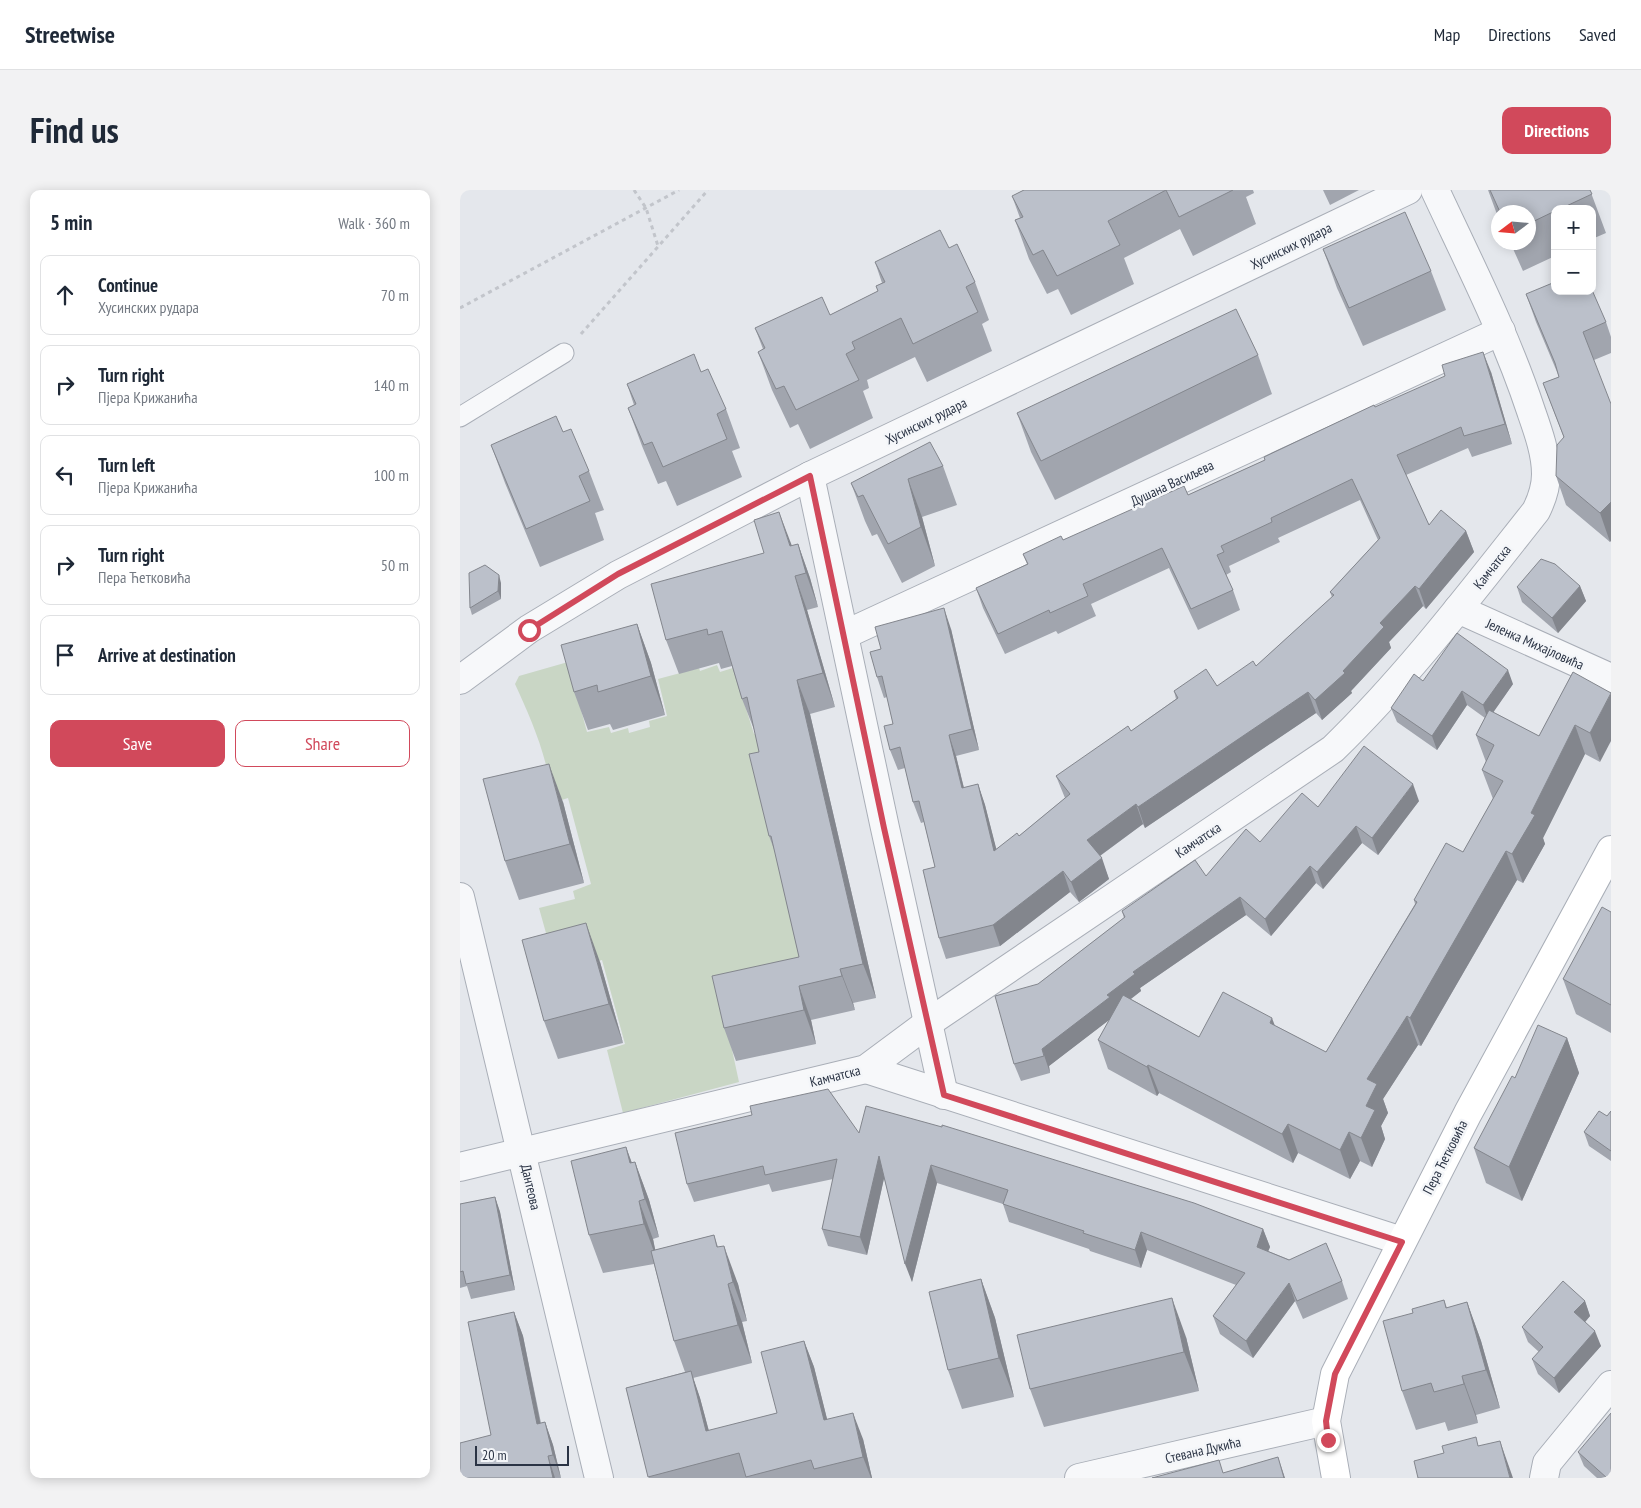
<!DOCTYPE html>
<html lang="en">
<head>
<meta charset="utf-8">
<style>
  body { margin:0; font-family:"PT Sans Narrow",sans-serif; background:#f2f2f3; color:#1f2937 }
  .controls { position:absolute; right:15px; top:15px; display:grid; overflow:hidden; border-radius:10px; box-shadow:0 2px 12px #0003 }
  .controls button { width:45px; height:45px; display:grid; place-items:center; padding:0; border:0; border-bottom:1px solid #e0e1e3; background:#fff; color:#1f2937; font:25px sans-serif }
  .compass { position:absolute; left:1031px; top:15px; width:45px; height:45px; border-radius:50%; background:#fff; box-shadow:0 2px 12px #0003; rotate:254deg }
  .scale { position:absolute; left:15px; bottom:12px; width:94px; box-sizing:border-box; padding-left:5px; border:2px solid #2b3445; border-top:0; font-size:14px; line-height:18px; white-space:nowrap; color:#2b3445; -webkit-text-stroke:4px #f4f6f9; paint-order:stroke }
  .stop { position:absolute; width:15px; height:15px; margin:-11px; border:4px solid #d1495b; border-radius:50%; background:#fff }
  .stop.end { background:#d1495b; border-color:#fff; box-shadow:0 1px 5px #0008 }
  .list { margin:0; padding:0; list-style:none }
  h2 { display:flex; justify-content:space-between; align-items:center; height:65px; margin:0; padding:0 20px; font-size:21px }
  h2 small { font-size:16px; font-weight:400; color:#747a83 }
  .list li { display:grid; grid-template-columns:32px 1fr auto; gap:15px; align-items:center; box-sizing:border-box; height:80px; margin:0 10px 10px; padding:0 10px; border:1px solid #e0e1e3; border-radius:10px }
  .list b { display:block; font-size:19px; white-space:nowrap }
  .list p { margin:0; font-size:16px; white-space:nowrap; color:#747a83 }
  .list em { font-size:16px; font-style:normal; color:#747a83 }
  .actions { display:flex; gap:10px; padding:15px 20px }
  .actions a { flex:1; padding:11px 0; border:1px solid #d1495b; border-radius:10px; text-align:center; font-size:18px; color:#d1495b }
  .actions .main { background:#d1495b; color:#fff }
  .icon { flex:none; width:28px; height:28px; fill:none; stroke:currentColor; stroke-width:2; stroke-linecap:round; stroke-linejoin:round }
  .map { position:relative; flex:none; width:1151px; height:1288px; overflow:hidden; border-radius:10px }
  header { display:flex; align-items:center; gap:30px; box-sizing:border-box; height:70px; padding:0 25px; background:#fff; border-bottom:1px solid #e0e1e3 }
  header strong { font-size:24px }
  nav { display:flex; gap:28px; margin-inline-start:auto; font-size:18px }
  .intro { display:flex; align-items:center; justify-content:space-between; box-sizing:border-box; height:120px; padding:0 30px }
  h1 { margin:0; font-size:35px }
  .button { padding:12px 22px; border-radius:10px; background:#d1495b; color:#fff; font-size:18px; font-weight:700 }
  main { display:flex; gap:30px; padding:0 30px }
  aside { flex:1; background:#fff; border-radius:10px; box-shadow:0 2px 12px #0003 }
  .map>svg:first-child { display:block }
</style>
</head>
<body>
<header>
<strong>Streetwise</strong>
<nav><a>Map</a><a>Directions</a><a>Saved</a></nav>
</header>
<div class="intro"><h1>Find us</h1><a class="button">Directions</a></div>
<main>
<aside>
<h2>5 min<small>Walk · 360 m</small></h2>
<ul class="list">
<li><svg class="icon" aria-label="ahead" viewBox="0 0 24 24"><path d="M12 20V5M6 11l6-6 6 6"/></svg><div><b>Continue</b><p>Хусинских рудара</p></div><em>70 m</em></li>
<li><svg class="icon" aria-label="right" viewBox="0 0 24 24"><path d="M7 20v-9h11M14 6l5 5-5 5"/></svg><div><b>Turn right</b><p>Пјера Крижанића</p></div><em>140 m</em></li>
<li><svg class="icon" aria-label="left" viewBox="0 0 24 24"><path d="M17 20v-9H6M10 6l-5 5 5 5"/></svg><div><b>Turn left</b><p>Пјера Крижанића</p></div><em>100 m</em></li>
<li><svg class="icon" aria-label="right" viewBox="0 0 24 24"><path d="M7 20v-9h11M14 6l5 5-5 5"/></svg><div><b>Turn right</b><p>Пера Ћетковића</p></div><em>50 m</em></li>
<li><svg class="icon" aria-label="arrive" viewBox="0 0 24 24"><path d="M6 21V4h12l-3 4 3 4H6"/></svg><div><b>Arrive at destination</b></div></li>
</ul>
<div class="actions"><a class="main">Save</a><a>Share</a></div>
</aside>
<div class="map">
<svg width="1151" height="1288" viewBox="0 0 1151 1288">
  <rect width="100%" height="100%" fill="#e4e7ec"/>
  <path fill="#c9d6c5" d="M 108,472 L 127,542 L 149,537 L 151,543 L 168,538 L 169,543 L 190,537 L 189,531 L 207,526 L 198,489 L 239,478 L 240,481 L 257,475 L 260,482 L 279,476 L 282,506 L 294,544 L 307,541 L 309,637 L 344,780 L 263,818 L 279,892 L 163,923 L 147,860 L 165,854 L 142,770 L 123,775 L 91,761 L 79,718 L 115,709 L 113,701 L 131,694 L 108,608 L 92,613 C 90,572 72,531 55,494 L 59,486 Z"/>
  <g fill="none" stroke-linecap="round" stroke-linejoin="round">
    <g stroke="#a9aeb7" stroke-width="21">
      <polyline id="lane" points="0,227 104,163"/>
    </g>
    <g stroke="#a9aeb7" stroke-width="30">
      <g id="street">
        <polyline points="350,286 425,638 484,905"/>
        <polyline points="998,419 1151,488"/>
        <polyline points="384,445 1041,141"/>
        <polyline points="0,490 69,439 158,385 350,286 948,0"/>
        <polyline points="0,707 139,1288"/>
        <polyline points="406,879 942,1051"/>
        <path d="M 0,977 L 406,879 L 468,833 L 873,559 C 948,486 1011,403 1076,321 C 1082,309 1086,298 1086,284 C 1086,263 1078,241 1071,221 C 1046,145 1009,73 975,0"/>
        <polyline points="619,1288 866,1231"/>
        <polyline points="1084,1288 1087,1273 1151,1195"/>
      </g>
    </g>
    <g stroke="#a9aeb7" stroke-width="30">
      <polyline id="secondary" points="876,1288 866,1231 875,1184 1008,923 1151,660"/>
    </g>
    <g stroke="#c2c5cb" stroke-width="3" stroke-dasharray="4 4" stroke-linecap="butt">
      <polyline points="174,0 186,18 198,56"/>
      <polyline points="0,118 219,0"/>
      <polyline points="121,144 248,0"/>
    </g>
    <use href="#lane" stroke="#f7f8fa" stroke-width="19"/>
    <use href="#street" stroke="#f7f8fa" stroke-width="28"/>
    <use href="#secondary" stroke="#fff" stroke-width="28"/>
  </g>
  <g fill="#a1a5ae">
    <polygon points="564,0 793,0 794,3 786,7 796,34 733,66 720,39 664,68 674,94 611,125 598,99 587,104 569,69 555,30 560,28 552,6"/>
    <polygon points="863,0 899,0 870,15"/>
    <polygon points="1028,0 1130,0 1146,43 1132,49 1132,19 1095,19 1095,66 1063,81 1050,52 1068,52 1068,22 1038,22 1038,27"/>
    <polygon points="489,58 515,92 529,130 522,134 532,161 467,192 455,167 407,190 409,198 403,201 413,228 350,259 338,234 330,238 312,200 298,162 303,159 295,138 370,125 418,101 416,96 422,93 415,72"/>
    <polygon points="863,59 971,81 986,120 903,156 877,98"/>
    <polygon points="1066,104 1146,132 1151,147 1151,163 1134,170 1150,352 1106,315 1096,286 1104,248 1083,193 1099,187 1097,182 1076,132"/>
    <polygon points="798,165 812,204 595,310 571,262 557,223"/>
    <polygon points="241,182 266,219 280,258 272,261 282,287 217,316 206,291 198,294 182,256 168,218 174,215 167,194"/>
    <polygon points="1031,182 1052,254 1012,267 1008,258 946,285 969,335 1006,341 1014,362 966,419 963,416 929,452 931,458 891,501 892,503 862,530 856,523 685,638 683,634 640,666 649,689 619,712 610,702 540,756 486,769 479,748 475,677 464,632 461,633 453,612 445,578 438,580 430,560 433,534 427,507 424,508 417,487 491,439 519,560 496,566 504,598 518,594 525,615 536,659 559,646 605,608 596,586 671,541 716,509 714,501 757,496 796,476 872,407 870,402 918,350 900,310 818,348 820,352 769,376 771,382 766,385 773,400 780,420 738,440 709,378 631,414 636,426 598,444 596,441 545,464 523,418 516,398 567,374 563,364 728,305 805,270 915,217"/>
    <polygon points="103,242 129,281 144,320 135,323 144,350 80,377 45,293 31,255"/>
    <polygon points="483,276 497,315 462,327 475,376 442,393 417,344 412,346 405,331 391,293"/>
    <polygon points="338,354 350,388 358,417 347,420 375,517 350,524 416,808 393,813 395,820 351,830 356,854 276,871 264,838 339,767 315,662 309,646 299,562 295,542 282,509 272,476 261,479 259,473 219,484 206,450 332,356"/>
    <polygon points="41,393 41,409 12,425 10,418"/>
    <polygon points="1120,396 1126,411 1098,443 1062,412 1057,397"/>
    <polygon points="177,434 191,473 205,525 153,540 150,534 128,540 114,502"/>
    <polygon points="1113,482 1140,572 1125,564 1083,648 1085,654 1063,693 1057,690 961,856 958,855 923,909 928,923 921,936 925,949 912,977 900,971 890,989 838,963 833,973 699,903 697,906 648,879 638,850 650,829 589,876 590,883 561,891 554,874 578,794 664,728 662,721 746,686 800,652 858,617 959,611 918,665 902,653 863,699 856,693 811,746 786,725 680,798 681,801 671,809 739,847 816,836 866,862 955,714 954,710 1003,662 1033,609 1022,580 1026,572 1016,545 1025,528 1007,515 977,560 937,532 931,518 963,491 1053,494 1033,522 1079,546"/>
    <polygon points="103,612 124,693 59,710 45,671"/>
    <polygon points="1151,722 1151,843 1116,824 1103,789"/>
    <polygon points="140,772 163,853 98,869 84,831"/>
    <polygon points="1107,848 1119,883 1062,1011 1026,993 1014,958 1055,888"/>
    <polygon points="1151,921 1151,971 1129,956 1124,942 1147,926"/>
    <polygon points="399,943 803,1039 810,1057 808,1061 882,1091 888,1109 843,1129 835,1111 793,1168 760,1144 753,1126 776,1095 687,1060 681,1078 630,1061 629,1059 549,1032 543,1014 477,993 452,1092 424,988 407,1065 368,1056 362,1039 373,989 312,1002 309,994 234,1012 227,994"/>
    <polygon points="166,957 172,973 175,972 189,1010 199,1047 193,1049 195,1060 254,1045 258,1057 278,1094 287,1131 282,1132 292,1173 233,1188 240,1208 249,1241 317,1223 344,1151 354,1177 367,1229 403,1249 412,1288 189,1288 166,1198 225,1182 214,1151 194,1074 143,1083 129,1045"/>
    <polygon points="35,1007 40,1022 55,1100 11,1109 7,1096 0,1098 0,1014"/>
    <polygon points="521,1089 535,1128 554,1207 502,1219 488,1180"/>
    <polygon points="984,1110 987,1118 1007,1112 1021,1151 1040,1218 1016,1225 1018,1233 988,1241 985,1232 956,1240 942,1201 953,1123"/>
    <polygon points="1125,1111 1130,1126 1125,1132 1141,1156 1099,1203 1078,1184 1072,1169 1079,1162 1068,1152 1062,1137"/>
    <polygon points="54,1122 63,1146 81,1233 85,1232 93,1255 101,1288 0,1288 31,1245"/>
    <polygon points="726,1147 739,1201 584,1237 570,1199"/>
    <polygon points="1118,1262 1151,1288 1137,1288 1124,1276"/>
  </g>
  <g fill="#83868d">
    <polygon points="1023,162 1031,182 1052,254 1045,234"/>
    <polygon points="448,289 462,327 475,376 461,337"/>
    <polygon points="1151,312 1151,351 1150,352 1140,323"/>
    <polygon points="319,322 332,356 330,356"/>
    <polygon points="1006,341 1014,362 966,419 959,399"/>
    <polygon points="338,354 350,388 358,417 346,383"/>
    <polygon points="39,385 41,393 41,409 38,401"/>
    <polygon points="335,386 347,420 375,517 363,483"/>
    <polygon points="955,396 963,416 929,452 931,458 891,501 892,503 862,530 855,510 883,481 920,433"/>
    <polygon points="1120,396 1126,411 1098,443 1092,428"/>
    <polygon points="484,418 491,439 519,560 512,539"/>
    <polygon points="177,434 191,473 205,525 191,486"/>
    <polygon points="1048,480 1053,494 1028,530 1023,515"/>
    <polygon points="337,490 350,524 416,808 403,774"/>
    <polygon points="1002,501 1007,515 977,560 972,546"/>
    <polygon points="848,502 856,523 685,638 678,617"/>
    <polygon points="1151,503 1151,551 1140,572 1130,543"/>
    <polygon points="1115,535 1125,564 1083,648 1085,654 1063,693 1052,664 1071,623"/>
    <polygon points="489,545 496,566 509,619 502,598"/>
    <polygon points="89,574 103,612 124,693 110,654"/>
    <polygon points="518,594 525,615 542,681 534,661"/>
    <polygon points="953,594 959,611 918,665 912,648"/>
    <polygon points="676,614 683,634 634,670 627,650"/>
    <polygon points="896,636 902,653 863,699 857,682"/>
    <polygon points="1046,661 1057,690 961,856 950,828"/>
    <polygon points="642,668 649,689 619,712 611,692"/>
    <polygon points="850,676 856,693 811,746 805,729"/>
    <polygon points="603,681 610,702 540,756 533,735"/>
    <polygon points="780,707 786,725 680,798 681,801 655,821 657,824 589,876 590,883 582,859 647,805 673,782"/>
    <polygon points="126,733 140,772 163,853 149,814"/>
    <polygon points="380,779 393,813 395,820 382,786"/>
    <polygon points="339,796 351,830 356,854 344,820"/>
    <polygon points="947,826 958,855 923,909 928,923 921,936 925,949 912,977 901,948 906,916 907,889"/>
    <polygon points="812,828 823,857 810,833"/>
    <polygon points="1107,848 1119,883 1062,1011 1049,977"/>
    <polygon points="688,875 699,903 697,906 687,877"/>
    <polygon points="828,934 838,963 833,973 822,944"/>
    <polygon points="889,942 900,971 890,989 880,960"/>
    <polygon points="166,957 180,996 184,1012 170,973"/>
    <polygon points="419,966 425,984 407,1065 400,1047"/>
    <polygon points="175,972 189,1010 199,1047 185,1009"/>
    <polygon points="471,975 477,993 452,1092 445,1074"/>
    <polygon points="35,1007 40,1022 55,1100 50,1085"/>
    <polygon points="179,1011 193,1049 198,1073 184,1034"/>
    <polygon points="803,1039 810,1057 803,1074 797,1057"/>
    <polygon points="681,1042 687,1060 681,1078 675,1060"/>
    <polygon points="264,1056 278,1094 287,1131 273,1092"/>
    <polygon points="521,1089 535,1128 554,1207 539,1168"/>
    <polygon points="829,1093 835,1111 793,1168 786,1151"/>
    <polygon points="268,1094 282,1132 292,1173 278,1135"/>
    <polygon points="712,1108 726,1147 739,1201 724,1162"/>
    <polygon points="1125,1111 1130,1126 1120,1138 1114,1122"/>
    <polygon points="1007,1112 1021,1151 1040,1218 1026,1180"/>
    <polygon points="54,1122 63,1146 85,1257 77,1234"/>
    <polygon points="1135,1141 1141,1156 1099,1203 1094,1188"/>
    <polygon points="344,1151 354,1177 374,1257 364,1230"/>
    <polygon points="231,1181 240,1208 256,1268 246,1241"/>
    <polygon points="1002,1186 1016,1225 1018,1233 1004,1194"/>
    <polygon points="393,1223 403,1249 412,1288 411,1288 403,1267"/>
    <polygon points="85,1232 93,1255 101,1288 93,1265"/>
    <polygon points="1040,1251 1053,1288 1050,1288"/>
    <polygon points="88,1266 95,1288 93,1288"/>
    <polygon points="818,1267 825,1288 824,1288"/>
  </g>
  <g fill="#bbc0ca" stroke="#83868d">
    <polygon points="564,0 773,0 719,27 706,0 648,31 660,55 597,86 583,60 573,65 555,30 563,27 552,6"/>
    <polygon points="1030,0 1130,0 1132,4 1100,19 1095,19 1095,21 1068,34 1068,22 1040,22"/>
    <polygon points="945,22 971,81 889,118 863,59"/>
    <polygon points="480,40 489,58 497,54 515,92 506,97 518,122 453,154 441,128 392,152 395,159 386,164 399,190 336,220 324,196 316,199 298,162 305,158 295,138 362,107 370,125 418,101 416,96 425,92 415,72"/>
    <polygon points="1095,92 1095,101 1132,101 1132,100 1146,132 1123,142 1151,214 1151,312 1140,323 1096,286 1097,255 1104,247 1083,193 1099,187 1095,173 1066,104"/>
    <polygon points="776,119 798,165 581,271 557,223"/>
    <polygon points="1023,162 1045,234 1004,246 1001,237 937,265 969,335 981,320 1006,341 959,399 955,396 920,433 924,437 883,481 885,483 855,510 848,502 678,617 676,614 627,650 642,668 611,692 603,681 533,735 479,748 463,680 475,677 459,611 453,612 440,557 430,560 424,536 433,534 422,486 417,487 410,462 421,459 415,437 484,418 512,539 489,545 502,598 518,594 534,661 557,643 559,646 610,604 596,586 668,536 671,541 718,508 714,501 746,479 757,496 793,471 796,476 874,405 870,402 920,348 892,289 811,328 812,332 761,356 764,362 757,365 773,400 731,419 702,358 623,394 628,406 590,423 589,420 538,444 516,398 568,374 563,364 601,346 603,350 724,296 728,305 805,270 804,267 914,215 915,217 985,186 982,175"/>
    <polygon points="234,164 241,182 248,179 266,219 257,224 267,249 203,277 192,252 184,255 168,218 176,214 167,194"/>
    <polygon points="96,226 103,242 111,239 129,281 119,286 130,311 66,339 31,255"/>
    <polygon points="470,252 483,276 448,289 461,337 428,354 403,305 398,307 391,293"/>
    <polygon points="319,322 330,356 338,354 346,383 335,386 363,483 337,490 403,774 380,779 382,786 339,796 344,820 264,838 252,786 339,767 311,646 309,646 289,564 299,562 287,507 282,509 262,441 248,445 247,439 206,450 191,394 304,363 294,330"/>
    <polygon points="1081,369 1095,374 1120,396 1092,428 1057,397"/>
    <polygon points="25,375 39,385 38,401 10,418 9,383"/>
    <polygon points="177,434 191,486 138,502 137,495 114,502 101,455"/>
    <polygon points="997,443 1048,480 1023,515 1002,501 972,546 931,518 954,484 963,491"/>
    <polygon points="1113,482 1151,503 1130,543 1115,535 1071,623 1075,625 1052,664 1046,661 950,828 947,826 907,889 917,894 906,916 915,920 901,948 889,942 880,960 828,934 822,944 688,875 687,877 638,850 663,805 739,847 763,802 812,828 810,833 866,862 957,712 954,710 986,653 1003,662 1043,591 1022,580 1034,555 1016,545 1029,520 1079,546"/>
    <polygon points="904,556 953,594 912,648 896,636 857,682 850,676 805,729 780,707 673,782 675,784 647,805 650,807 582,859 584,866 554,874 535,806 578,794 665,727 662,721 735,670 746,686 786,639 800,652 842,603 858,617"/>
    <polygon points="89,574 110,654 45,671 23,589"/>
    <polygon points="1142,717 1151,722 1151,815 1103,789"/>
    <polygon points="126,733 149,814 84,831 62,750"/>
    <polygon points="1078,835 1107,848 1049,977 1014,958 1052,886 1055,888"/>
    <polygon points="368,899 399,943 406,916 482,937 482,935 734,1013 768,1026 803,1039 797,1057 829,1070 866,1053 882,1091 837,1111 829,1093 786,1151 753,1126 785,1083 681,1042 675,1060 623,1043 624,1041 543,1014 548,1000 471,975 445,1074 419,966 400,1047 362,1039 377,969 305,985 303,976 227,994 215,943 292,925 290,916"/>
    <polygon points="1139,921 1147,926 1151,921 1151,961 1124,942"/>
    <polygon points="166,957 170,973 175,972 185,1009 179,1011 184,1034 129,1045 111,971"/>
    <polygon points="35,1007 50,1085 6,1094 3,1081 0,1082 0,1014"/>
    <polygon points="254,1045 257,1057 264,1056 273,1092 268,1094 278,1135 214,1151 191,1061"/>
    <polygon points="521,1089 539,1168 488,1180 469,1102"/>
    <polygon points="1103,1091 1125,1111 1114,1122 1135,1141 1094,1188 1072,1169 1083,1157 1062,1137"/>
    <polygon points="712,1108 724,1162 570,1199 557,1145"/>
    <polygon points="984,1110 986,1118 1007,1112 1026,1180 1002,1186 1004,1194 974,1202 971,1193 942,1201 923,1131 953,1123 952,1119"/>
    <polygon points="54,1122 77,1234 85,1232 93,1265 88,1266 93,1288 0,1288 0,1253 31,1245 8,1132"/>
    <polygon points="344,1151 364,1230 393,1223 403,1267 354,1279 351,1270 286,1287 279,1263 188,1287 166,1198 231,1181 246,1241 317,1223 301,1162"/>
    <polygon points="1151,1223 1151,1288 1147,1288 1118,1262"/>
    <polygon points="1016,1247 1018,1256 1040,1251 1050,1288 958,1288 954,1271 984,1263 982,1256"/>
    <polygon points="818,1267 824,1288 692,1288 759,1270 763,1283"/>
  </g>
  <g fill="none" stroke-linecap="round" stroke-linejoin="round">
    <polyline stroke="#d1495b" stroke-width="6" points="69,440 158,384 350,286 424,638 484,905 942,1052 875,1184 866,1231 868,1250"/>
  </g>
  <g text-anchor="middle" stroke-width="5" stroke-linejoin="round" paint-order="stroke">
    <g font-size="14" fill="#2b3445" stroke="#f4f6f9">
      <text transform="translate(831 56) rotate(-26)" y="5">Хусинских рудара</text>
      <text transform="translate(466 231) rotate(-26)" y="5">Хусинских рудара</text>
      <text transform="translate(712 293) rotate(-25)" y="5">Душана Васиљева</text>
      <text transform="translate(1032 377) rotate(-52)" y="5">Камчатска</text>
      <text transform="translate(1075 454) rotate(24)" y="5">Јеленка Михајловића</text>
      <text transform="translate(738 650) rotate(-34)" y="5">Камчатска</text>
      <text transform="translate(375 886) rotate(-14)" y="5">Камчатска</text>
      <text transform="translate(985 967) rotate(-63)" y="5">Пера Ћетковића</text>
      <text transform="translate(71 997) rotate(77)" y="5">Дантеова</text>
      <text transform="translate(743 1260) rotate(-13)" y="5">Стевана Дукића</text>
    </g>
  </g>
</svg>
<div class="controls">
<button>+</button>
<button>−</button>
</div>
<svg class="compass" viewBox="-18 -18 36 36"><path d="M0-13l5 13h-10z" fill="#e53935"/><path d="M0 13l5-13h-10z" fill="#747a83"/></svg>
<div class="scale">20 m</div>
<div class="stop" style="left:69px;top:440px"></div>
<div class="stop end" style="left:868px;top:1250px"></div>
</div>
</main>
</body>
</html>
